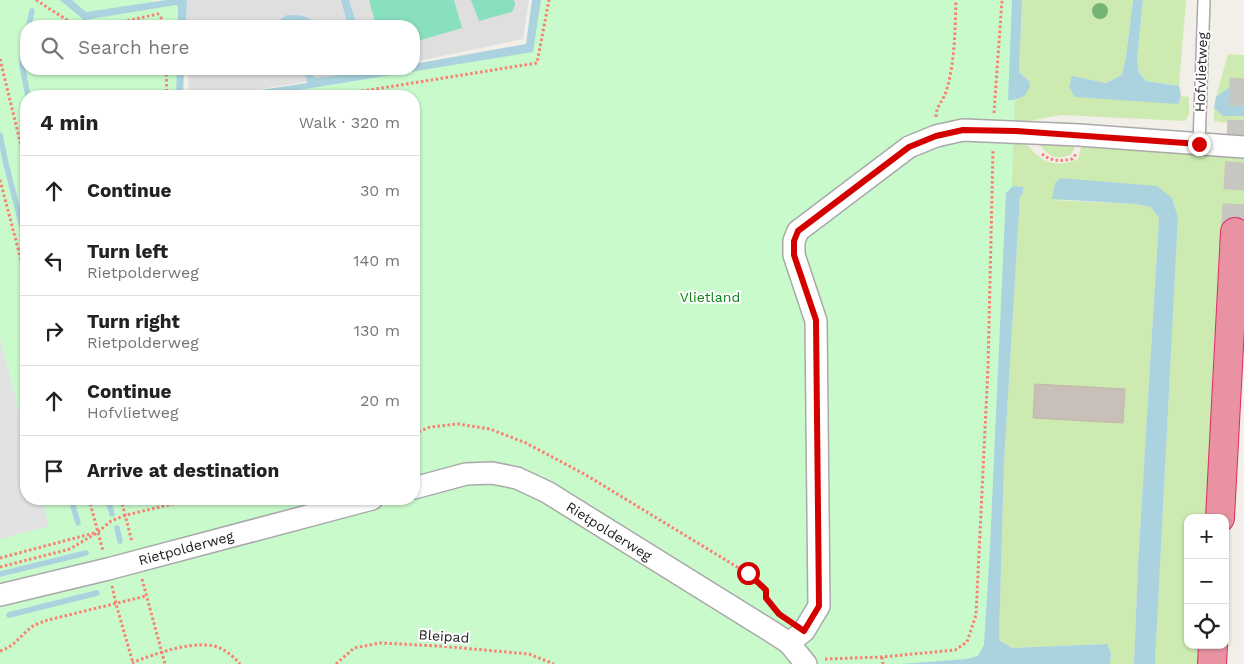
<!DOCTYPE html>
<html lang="en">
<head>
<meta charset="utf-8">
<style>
  body { margin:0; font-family:"Work Sans",sans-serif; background:#f2f2f2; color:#222 }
  .controls { position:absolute; right:15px; bottom:15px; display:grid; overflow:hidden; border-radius:10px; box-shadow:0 1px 4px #0004 }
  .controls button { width:45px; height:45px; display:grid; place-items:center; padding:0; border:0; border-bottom:1px solid #e0e0e0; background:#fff; color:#222; font:25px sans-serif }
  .stop { position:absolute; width:15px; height:15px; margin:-11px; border:4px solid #d40000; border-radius:50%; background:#fff }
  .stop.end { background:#d40000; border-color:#fff; box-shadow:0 1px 5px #0008 }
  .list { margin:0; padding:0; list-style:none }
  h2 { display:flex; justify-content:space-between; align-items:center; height:65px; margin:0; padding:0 20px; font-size:21px }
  h2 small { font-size:16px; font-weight:400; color:#767676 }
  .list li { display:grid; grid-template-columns:32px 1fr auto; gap:15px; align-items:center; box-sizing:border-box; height:70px; padding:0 20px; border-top:1px solid #e0e0e0 }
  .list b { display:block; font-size:19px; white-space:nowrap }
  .list p { margin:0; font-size:16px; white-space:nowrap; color:#767676 }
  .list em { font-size:16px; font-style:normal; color:#767676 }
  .icon { flex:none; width:28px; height:28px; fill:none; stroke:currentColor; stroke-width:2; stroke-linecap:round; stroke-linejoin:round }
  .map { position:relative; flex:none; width:1244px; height:664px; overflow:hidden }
  .search { position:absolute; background:#fff; box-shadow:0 1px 4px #0004; left:20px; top:20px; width:400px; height:55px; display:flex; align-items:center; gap:12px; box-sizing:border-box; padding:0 18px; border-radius:20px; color:#767676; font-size:19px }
  .panel { position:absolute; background:#fff; box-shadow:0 1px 4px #0004; left:20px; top:90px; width:400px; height:415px; border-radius:20px }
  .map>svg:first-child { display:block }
</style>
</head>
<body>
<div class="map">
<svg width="1244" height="664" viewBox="0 0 1244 664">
  <rect width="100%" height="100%" fill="#f2efe9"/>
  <g fill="#e0dfdf">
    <polygon points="186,0 529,0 523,39 414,62 414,26 187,26 187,2"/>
    <polygon points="188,69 385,69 217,96 189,96"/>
  </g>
  <g fill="#cdebb0">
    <polygon points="1022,0 1133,0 1126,56 1122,75 1106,83 1072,76 1181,100 1181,96 1189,97 1189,115 1185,121 1061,115 1024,122 1007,121 1008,100 1017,100 1028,92 1028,80 1019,72"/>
    <polygon points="1143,0 1186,0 1179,86 1146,81 1139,73 1137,60"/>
    <polygon points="1228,54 1244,55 1244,89 1228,88 1216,97"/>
    <polygon points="1214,108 1223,116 1244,116 1244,125 1214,121"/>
    <path d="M 1006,140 C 1012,141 1020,141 1025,144 C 1030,146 1033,152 1037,155 C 1049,165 1065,166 1078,159 L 1081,147 L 1223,155 L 1244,159 L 1244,233 L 1223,238 L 1219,246 L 1206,518 L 1188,518 L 1188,645 L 1200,645 L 1199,664 L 1155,664 L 1178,217 L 1172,198 L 1053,200 L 1135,204 L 1151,207 L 1159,218 L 1138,564 L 1134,664 L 1110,664 L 1111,654 L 1107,644 L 1012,648 L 999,640 L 1004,464 L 1020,197 L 1023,193 L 1023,187 L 1013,186 L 1006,193 Z"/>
    <path d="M 1037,143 L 1075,147 L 1071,155 C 1053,161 1050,156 1037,143 Z"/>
  </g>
  <polygon fill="#c8facc" points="0,0 153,0 155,5 182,2 181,26 26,26 26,69 181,69 180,96 26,96 26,499 414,499 414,96 244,96 414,69 527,48 536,0 1019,0 1010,234 989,664 0,664"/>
  <g fill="#88e0be">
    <polygon points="369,0 454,0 462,28 414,42 414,26 376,26"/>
    <polygon points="471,0 514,0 515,5 512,12 479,21"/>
  </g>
  <polygon fill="#e2e2e2" points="0,338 26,439 26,499 42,499 49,526 0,539"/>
  <g fill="#aad3df">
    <polygon points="60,0 72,0 86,12 166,0 186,0 187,2 186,26 178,26 178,7 176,5 84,20"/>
    <polygon points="341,0 349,0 357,26 348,26"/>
    <polygon points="532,0 541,0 533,52 262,96 222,96 307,83 305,69 311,69 311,74 315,78 361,73 360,69 370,69 372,72 387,69 414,69 414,64 526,44"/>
    <path d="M 1012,0 L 1022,0 L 1019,72 L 1028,80 L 1030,85 C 1027,97 1020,100 1008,100 Z"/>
    <path d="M 1133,0 L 1143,0 L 1137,60 L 1139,73 L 1146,81 L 1179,86 C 1181,93 1182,98 1178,104 L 1075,97 L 1069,87 L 1072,76 L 1106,83 L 1122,75 L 1126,56 Z"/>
    <path d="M 287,15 C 300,15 309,15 318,26 L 278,26 L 278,21 Z"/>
    <polygon points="177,69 184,69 183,96 176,96"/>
    <polygon points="1228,88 1244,89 1244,116 1223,116 1214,108 1216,97"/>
    <polygon points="1061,178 1157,186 1172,198 1178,217 1155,664 1134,664 1138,564 1159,218 1151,207 1135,204 1052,199 1055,183"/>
    <polygon points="1013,186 1023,187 1023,193 1020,197 1004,464 999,640 1012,648 1107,644 1111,654 1110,664 900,664 967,659 978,656 984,645 990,547 1006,193"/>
  </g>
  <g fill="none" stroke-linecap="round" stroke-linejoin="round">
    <g stroke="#aad3df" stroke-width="5.5">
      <polyline points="29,26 32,11"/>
      <polyline points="26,38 23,53 22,65 28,96"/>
      <polyline points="0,135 6,164 26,242"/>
      <polyline points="71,499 78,523"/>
      <polyline points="108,499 112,514"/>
      <polyline points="117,528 120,541"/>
      <polyline points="0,574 86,553"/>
      <polyline points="9,615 97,593"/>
    </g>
  </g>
  <polygon fill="#c7bfb8" stroke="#c4b6ab" points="1035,384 1125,389 1123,423 1033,418"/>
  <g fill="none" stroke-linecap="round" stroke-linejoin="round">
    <polyline stroke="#c8c6c1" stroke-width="28" stroke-dasharray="28 14" stroke-linecap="butt" points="1235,232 1244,77"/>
    <g stroke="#a9a9a9" stroke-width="14">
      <polyline id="lane" points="1199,144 1204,0"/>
    </g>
    <g stroke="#a9a9a9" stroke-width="24">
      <g id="street">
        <polyline points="414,488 466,474 492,473 517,478 547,492 769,630 789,643 806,664"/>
        <polyline points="0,595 108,569 372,499"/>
        <polyline points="789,643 804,631 819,606 816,321 794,255 794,241 798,231 909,147 936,136 963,130 1079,135 1244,147"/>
      </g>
    </g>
    <g stroke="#dc2a67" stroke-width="30">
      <g id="highway">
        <polyline points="1220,518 1235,232"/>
        <polyline points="1212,664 1213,645"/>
      </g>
    </g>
    <g stroke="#fa8072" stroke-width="3" stroke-dasharray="2.5 2.5" stroke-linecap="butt">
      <polyline points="36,0 76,26"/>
      <polyline points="103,26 158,14 166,24 166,26"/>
      <polyline points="0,59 26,166"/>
      <polyline points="166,69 167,96"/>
      <polyline points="332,96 537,63 549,0"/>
      <polyline points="994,113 1002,0"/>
      <path d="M 936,117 C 936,106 944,100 947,89 C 955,60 955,30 956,0"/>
      <path d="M 1042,154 C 1052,162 1061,161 1072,159 L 1076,154"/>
      <polyline points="0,180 26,279"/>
      <polyline points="414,434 430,427 458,424 490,429 526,443 586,475 747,573 766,590 766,599 774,608"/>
      <polyline points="89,499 103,551"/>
      <polyline points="121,499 132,542"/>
      <polyline points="0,558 94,533"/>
      <polyline points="0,567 70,549 98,532 111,521 126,515 194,499"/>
      <polyline points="142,579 165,664"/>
      <polyline points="112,586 116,604 133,663"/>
      <path d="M 0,651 C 14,647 22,634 33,626 C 36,624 41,623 44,621 L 146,596"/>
      <polyline points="882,657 883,664"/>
      <polyline points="825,659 882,657 955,650 967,642 976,615 988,368 993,150"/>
      <path d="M 132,663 C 153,654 201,637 222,649 C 229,653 235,658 240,664"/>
      <polyline points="336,664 354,648 380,643 439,646 529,654 554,664"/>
    </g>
    <use href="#lane" stroke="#fff" stroke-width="11"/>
    <use href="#street" stroke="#fff" stroke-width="21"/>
    <use href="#highway" stroke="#e892a2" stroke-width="28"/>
  </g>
  <circle fill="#74b475" cx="1100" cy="11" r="8"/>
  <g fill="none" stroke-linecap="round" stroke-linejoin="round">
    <polyline stroke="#d40000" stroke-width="6" points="748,573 766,590 766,598 779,614 804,631 819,606 816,320 794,255 794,241 798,231 909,147 936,136 963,130 1016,131 1199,144"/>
  </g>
  <g text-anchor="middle" stroke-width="4" stroke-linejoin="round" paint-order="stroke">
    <g font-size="14" fill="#222" stroke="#fff">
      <text transform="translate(1201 72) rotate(-88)" y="5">Hofvlietweg</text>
      <text transform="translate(609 531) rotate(32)" y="5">Rietpolderweg</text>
      <text transform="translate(186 548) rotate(-15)" y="5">Rietpolderweg</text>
      <text transform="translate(444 636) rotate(4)" y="5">Bleipad</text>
    </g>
    <g font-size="14" fill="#0c8416" stroke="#fff">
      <text x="710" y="302">Vlietland</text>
    </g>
  </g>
</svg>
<div class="controls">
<button>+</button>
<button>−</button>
<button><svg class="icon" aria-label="locate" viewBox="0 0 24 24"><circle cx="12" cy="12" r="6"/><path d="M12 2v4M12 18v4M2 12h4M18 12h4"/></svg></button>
</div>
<div class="stop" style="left:748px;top:573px"></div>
<div class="stop end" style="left:1199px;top:144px"></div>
<div class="search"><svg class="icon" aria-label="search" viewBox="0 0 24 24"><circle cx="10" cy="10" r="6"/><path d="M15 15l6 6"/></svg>Search here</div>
<section class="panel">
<h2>4 min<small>Walk · 320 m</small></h2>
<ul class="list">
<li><svg class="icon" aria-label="ahead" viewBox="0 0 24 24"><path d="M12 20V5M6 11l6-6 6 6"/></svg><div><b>Continue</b></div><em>30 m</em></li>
<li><svg class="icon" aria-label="left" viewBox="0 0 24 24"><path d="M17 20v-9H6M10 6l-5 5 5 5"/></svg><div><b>Turn left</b><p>Rietpolderweg</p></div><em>140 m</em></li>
<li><svg class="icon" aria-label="right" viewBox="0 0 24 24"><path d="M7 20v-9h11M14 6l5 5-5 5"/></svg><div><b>Turn right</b><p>Rietpolderweg</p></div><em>130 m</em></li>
<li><svg class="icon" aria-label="ahead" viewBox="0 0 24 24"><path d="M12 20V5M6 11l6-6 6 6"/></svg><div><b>Continue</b><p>Hofvlietweg</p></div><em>20 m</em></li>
<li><svg class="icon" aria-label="arrive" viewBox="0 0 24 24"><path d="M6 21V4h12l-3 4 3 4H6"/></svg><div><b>Arrive at destination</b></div></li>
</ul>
</section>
</div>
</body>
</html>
